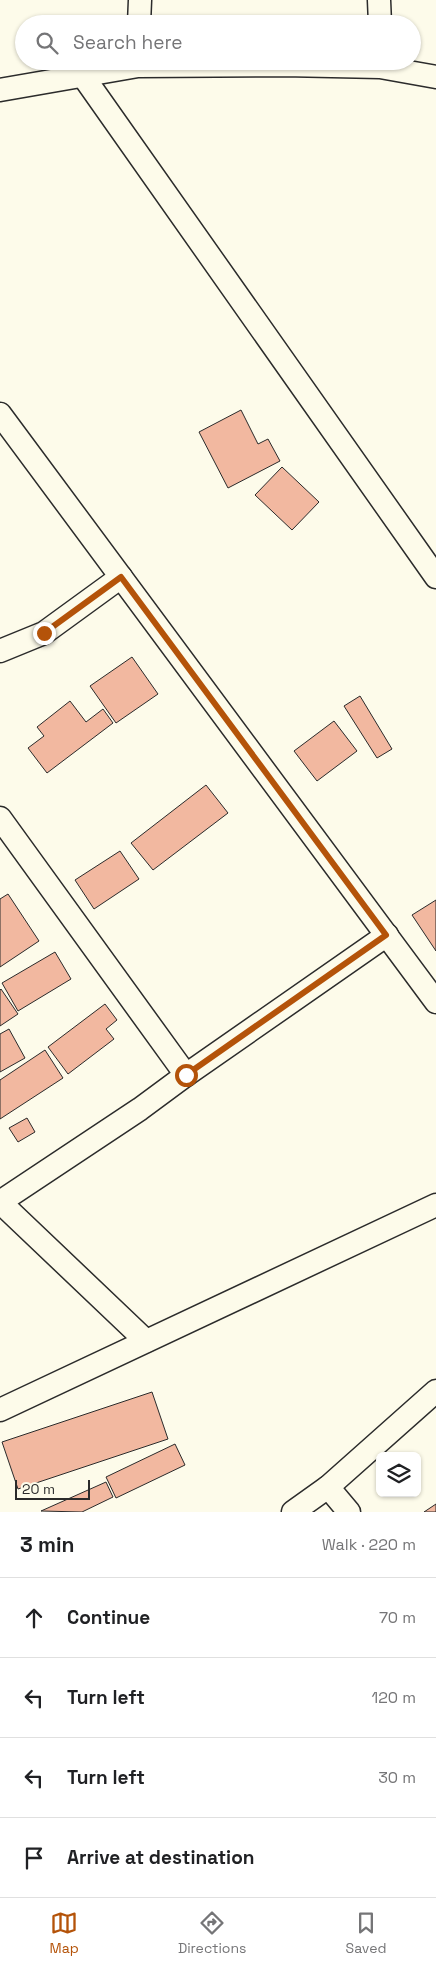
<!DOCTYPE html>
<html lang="en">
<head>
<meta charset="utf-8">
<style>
  body { margin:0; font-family:"Space Grotesk",sans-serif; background:#f2f2f2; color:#202124 }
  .controls { position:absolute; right:15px; bottom:15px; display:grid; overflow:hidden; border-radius:8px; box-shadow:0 1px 4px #0004 }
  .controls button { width:45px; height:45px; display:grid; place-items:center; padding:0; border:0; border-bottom:1px solid #e0e0e0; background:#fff; color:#202124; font:25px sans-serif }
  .scale { position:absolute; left:15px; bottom:12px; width:75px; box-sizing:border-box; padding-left:5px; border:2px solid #2b2b2b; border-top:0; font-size:14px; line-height:18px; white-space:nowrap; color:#2b2b2b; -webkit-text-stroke:4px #fdfbea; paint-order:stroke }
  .stop { position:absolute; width:15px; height:15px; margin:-11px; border:4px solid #b45309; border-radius:50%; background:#fff }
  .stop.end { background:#b45309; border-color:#fff; box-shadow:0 1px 5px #0008 }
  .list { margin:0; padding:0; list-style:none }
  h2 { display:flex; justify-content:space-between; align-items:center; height:65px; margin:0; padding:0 20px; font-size:21px }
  h2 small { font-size:16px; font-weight:400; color:#757577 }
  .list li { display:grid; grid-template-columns:32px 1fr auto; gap:15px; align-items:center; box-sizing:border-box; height:80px; padding:0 20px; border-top:1px solid #e0e0e0 }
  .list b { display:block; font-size:19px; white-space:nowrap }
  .list em { font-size:16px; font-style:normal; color:#757577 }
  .icon { flex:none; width:28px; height:28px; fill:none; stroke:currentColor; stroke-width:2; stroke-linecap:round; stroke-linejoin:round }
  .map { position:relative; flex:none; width:436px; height:1512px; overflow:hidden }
  .search { position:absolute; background:#fff; box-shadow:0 1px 4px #0004; left:15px; right:15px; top:15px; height:55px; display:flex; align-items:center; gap:12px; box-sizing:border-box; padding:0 18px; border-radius:28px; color:#757577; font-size:19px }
  .sheet { height:385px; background:#fff }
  nav { display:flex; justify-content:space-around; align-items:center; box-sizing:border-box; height:70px; border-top:1px solid #e0e0e0; background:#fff; font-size:14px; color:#757577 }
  nav a { display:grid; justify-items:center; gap:2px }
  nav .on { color:#b45309 }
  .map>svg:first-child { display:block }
</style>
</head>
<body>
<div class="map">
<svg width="436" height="1512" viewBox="0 0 436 1512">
  <rect width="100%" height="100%" fill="#fdfbea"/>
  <g fill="#f2b8a0" stroke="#2b2b2b">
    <polygon points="241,410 258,444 268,439 280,461 228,488 199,432"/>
    <polygon points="282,467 319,502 292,530 255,495"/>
    <polygon points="132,657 158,694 116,723 90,686"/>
    <polygon points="360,696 392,749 377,758 344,706"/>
    <polygon points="70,701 86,722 103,709 113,723 47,773 28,748 44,736 37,727"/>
    <polygon points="334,721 357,751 317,781 294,751"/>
    <polygon points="206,785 228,813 153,870 131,843"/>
    <polygon points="120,851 139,879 94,909 75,880"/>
    <polygon points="8,894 39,941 0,967 0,899"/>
    <polygon points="436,900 436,951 412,915"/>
    <polygon points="55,952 71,979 18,1011 2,983"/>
    <polygon points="1,989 18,1014 0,1026 0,990"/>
    <polygon points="105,1004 117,1020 106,1029 114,1039 68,1074 48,1047"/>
    <polygon points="9,1029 25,1058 0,1072 0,1034"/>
    <polygon points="45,1050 63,1078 0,1119 0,1080"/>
    <polygon points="27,1118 35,1132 18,1142 9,1128"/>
    <polygon points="152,1392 168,1439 18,1489 2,1442"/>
    <polygon points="175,1444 185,1465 116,1498 106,1477"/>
    <polygon points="106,1482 113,1497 82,1512 41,1511"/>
    <polygon points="436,1504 436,1512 424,1512"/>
  </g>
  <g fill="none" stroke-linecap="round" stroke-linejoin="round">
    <g stroke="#2b2b2b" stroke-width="25">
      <g id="street">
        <polyline points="379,0 380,24"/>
        <polyline points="139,24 140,0"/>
        <polyline points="83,76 436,577"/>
        <polyline points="0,90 138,66 284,65 380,67 436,77"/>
        <polyline points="0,414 436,1002"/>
        <polyline points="0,651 44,633 121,577"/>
        <polyline points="0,818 186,1075"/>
        <polyline points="0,1202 140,1109 186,1075 387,935"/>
        <polyline points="0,1202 146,1341"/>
        <polyline points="0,1410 436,1205"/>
        <polyline points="328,1487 349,1512"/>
        <polyline points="293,1512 328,1487 436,1391"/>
      </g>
    </g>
    <use href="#street" stroke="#fdfbea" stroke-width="22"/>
  </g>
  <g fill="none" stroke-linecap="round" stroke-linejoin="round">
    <polyline stroke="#b45309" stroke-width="6" points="44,633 121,577 386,935 186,1075"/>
  </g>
</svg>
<div class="controls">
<button><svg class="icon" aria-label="layers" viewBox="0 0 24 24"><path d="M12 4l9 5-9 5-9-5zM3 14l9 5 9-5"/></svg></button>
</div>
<div class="scale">20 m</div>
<div class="stop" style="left:186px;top:1075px"></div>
<div class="stop end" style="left:44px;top:633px"></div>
<div class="search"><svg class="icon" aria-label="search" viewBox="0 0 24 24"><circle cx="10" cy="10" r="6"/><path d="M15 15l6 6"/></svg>Search here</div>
</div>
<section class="sheet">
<h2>3 min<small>Walk · 220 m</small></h2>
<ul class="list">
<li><svg class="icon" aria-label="ahead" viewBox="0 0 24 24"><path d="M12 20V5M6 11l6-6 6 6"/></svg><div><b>Continue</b></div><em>70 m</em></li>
<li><svg class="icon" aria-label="left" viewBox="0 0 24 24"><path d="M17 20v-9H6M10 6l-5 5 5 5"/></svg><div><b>Turn left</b></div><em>120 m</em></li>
<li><svg class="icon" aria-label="left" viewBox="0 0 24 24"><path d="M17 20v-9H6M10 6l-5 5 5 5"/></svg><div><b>Turn left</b></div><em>30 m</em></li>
<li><svg class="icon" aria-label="arrive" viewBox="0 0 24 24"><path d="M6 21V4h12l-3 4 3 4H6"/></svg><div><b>Arrive at destination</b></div></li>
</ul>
</section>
<nav>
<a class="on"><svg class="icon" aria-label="map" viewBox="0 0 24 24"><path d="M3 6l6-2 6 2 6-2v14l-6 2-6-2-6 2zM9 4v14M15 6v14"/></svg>Map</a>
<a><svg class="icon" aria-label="directions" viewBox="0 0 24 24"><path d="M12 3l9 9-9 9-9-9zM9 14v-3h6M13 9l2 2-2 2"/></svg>Directions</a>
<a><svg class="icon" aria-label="saved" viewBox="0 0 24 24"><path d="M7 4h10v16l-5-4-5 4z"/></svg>Saved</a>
</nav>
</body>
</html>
